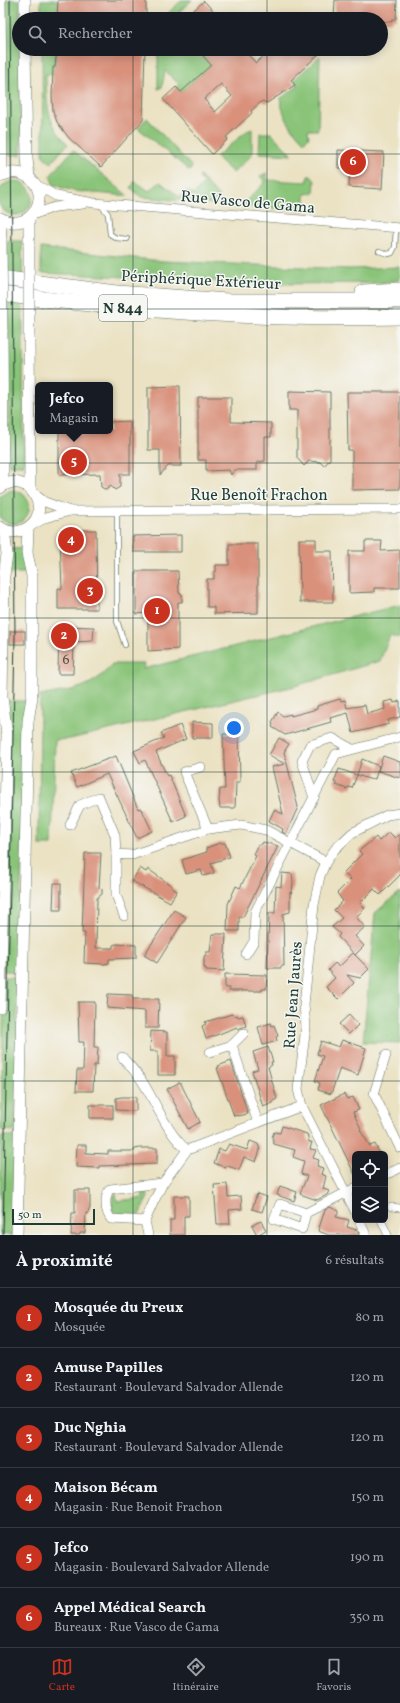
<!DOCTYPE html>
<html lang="fr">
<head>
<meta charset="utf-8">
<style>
  body { margin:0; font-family:Vollkorn,serif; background:#20242c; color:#f1f3f6 }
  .controls { position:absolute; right:12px; bottom:12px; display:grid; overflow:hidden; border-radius:6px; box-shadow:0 2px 10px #0003 }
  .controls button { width:36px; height:36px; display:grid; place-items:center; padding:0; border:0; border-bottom:1px solid #363941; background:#171b24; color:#f1f3f6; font:20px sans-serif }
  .scale { position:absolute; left:12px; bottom:10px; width:83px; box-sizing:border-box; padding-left:4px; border:2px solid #1f3d34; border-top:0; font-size:11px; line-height:14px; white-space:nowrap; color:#1f3d34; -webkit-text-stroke:3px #f6f6f2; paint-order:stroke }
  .you { position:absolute; left:234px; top:728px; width:14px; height:14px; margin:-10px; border:3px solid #fff; border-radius:50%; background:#1a73e8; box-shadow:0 0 0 6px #1a73e833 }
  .badge { display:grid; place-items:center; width:26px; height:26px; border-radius:50%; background:#c8321e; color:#fff; font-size:13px; font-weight:700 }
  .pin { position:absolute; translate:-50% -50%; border:2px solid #fff; box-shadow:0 1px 4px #0006 }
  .popup { position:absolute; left:35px; top:382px; width:78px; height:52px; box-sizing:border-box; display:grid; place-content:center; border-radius:6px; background:#171b24; filter:drop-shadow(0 1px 3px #0005); font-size:13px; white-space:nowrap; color:#9ea1a6 }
  .popup b { font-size:15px; color:#f1f3f6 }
  .popup::after { content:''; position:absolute; left:50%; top:100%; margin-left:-8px; border:8px solid transparent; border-top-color:#171b24 }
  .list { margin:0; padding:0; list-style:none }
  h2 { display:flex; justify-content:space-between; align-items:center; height:52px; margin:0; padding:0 16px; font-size:17px }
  h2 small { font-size:13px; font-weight:400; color:#9ea1a6 }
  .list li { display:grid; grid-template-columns:26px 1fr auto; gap:12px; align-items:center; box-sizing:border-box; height:60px; padding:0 16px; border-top:1px solid #363941 }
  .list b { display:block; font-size:15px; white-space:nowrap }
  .list p { margin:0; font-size:13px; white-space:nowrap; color:#9ea1a6 }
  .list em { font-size:13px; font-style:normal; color:#9ea1a6 }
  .icon { flex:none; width:22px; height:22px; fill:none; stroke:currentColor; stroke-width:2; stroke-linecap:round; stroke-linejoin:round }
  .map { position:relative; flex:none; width:400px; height:1235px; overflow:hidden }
  .search { position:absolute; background:#171b24; box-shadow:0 2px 10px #0003; left:12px; right:12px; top:12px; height:44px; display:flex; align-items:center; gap:10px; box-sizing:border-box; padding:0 14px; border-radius:22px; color:#9ea1a6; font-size:15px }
  .sheet { height:412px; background:#171b24 }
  nav { display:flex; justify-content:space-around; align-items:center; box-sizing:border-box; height:56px; border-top:1px solid #363941; background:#171b24; font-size:11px; color:#9ea1a6 }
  nav a { display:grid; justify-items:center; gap:2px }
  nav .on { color:#c8321e }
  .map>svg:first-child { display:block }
</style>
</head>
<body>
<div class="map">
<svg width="400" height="1235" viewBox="0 0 400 1235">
  <rect width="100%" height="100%" fill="#f6f6f2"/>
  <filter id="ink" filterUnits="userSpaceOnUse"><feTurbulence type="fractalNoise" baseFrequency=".025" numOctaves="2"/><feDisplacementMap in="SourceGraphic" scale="8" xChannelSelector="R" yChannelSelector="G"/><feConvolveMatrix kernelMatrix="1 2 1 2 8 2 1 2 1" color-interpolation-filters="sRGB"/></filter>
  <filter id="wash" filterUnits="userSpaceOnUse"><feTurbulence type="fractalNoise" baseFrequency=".012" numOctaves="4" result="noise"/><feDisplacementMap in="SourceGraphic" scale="16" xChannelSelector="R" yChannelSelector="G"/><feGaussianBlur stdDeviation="0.9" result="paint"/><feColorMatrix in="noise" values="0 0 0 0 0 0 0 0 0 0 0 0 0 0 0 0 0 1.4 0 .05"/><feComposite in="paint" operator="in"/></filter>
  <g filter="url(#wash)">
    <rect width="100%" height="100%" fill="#ebe2c3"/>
    <g fill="#8ac479" stroke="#548056">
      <polygon points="5,0 20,0 21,155 6,155"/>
      <polygon points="41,0 58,0 57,17 59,19 41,19"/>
      <polygon points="182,0 192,0 171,19 162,19"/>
      <path d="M 42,49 L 57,49 L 53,75 L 46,74 C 47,103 46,123 68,144 L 51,163 L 43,156 Z"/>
      <polygon points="158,49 197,49 211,65 181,92 176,87 179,84 165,71 162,87 158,89"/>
      <path d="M 320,56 L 318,130 L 308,130 L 309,137 L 304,142 C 290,127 284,119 280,99 L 298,86 L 294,80 Z"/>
      <polygon points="147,118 192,167 190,171 138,128"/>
      <polygon points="252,129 252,155 233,173 216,157 247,131"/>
      <polygon points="260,133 271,133 292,155 259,153"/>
      <polygon points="73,150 128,196 73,191 54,185 50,176"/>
      <polygon points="267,173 267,180 307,182 308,176 311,176 315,181 314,193 305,194 305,210 244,206 244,203 265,182 260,176"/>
      <polygon points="200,176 220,198 217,204 141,197 131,188 135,181 149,191 160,182 180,197 187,191 194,195 204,183 199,178"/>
      <circle cx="15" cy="198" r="17"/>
      <polygon points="7,241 22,241 24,465 9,465"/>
      <polygon points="41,248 163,261 350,269 400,267 400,280 380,283 276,284 41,273"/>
      <path d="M 11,490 L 22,492 L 29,502 C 32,520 14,531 0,518 L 0,496 Z"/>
      <polygon points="24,548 28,573 7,573 11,549"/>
      <path d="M 400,605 L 400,638 L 390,635 L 380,661 L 295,686 L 70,739 L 55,740 L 52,845 L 39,845 L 40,696 C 71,689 91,691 112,664 L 144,664 L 143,669 Z"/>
      <polygon points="6,701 27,701 18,972 4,971"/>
      <polygon points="400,892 400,1043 363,1042 375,913"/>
      <polygon points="4,977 18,977 15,1131 1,1130"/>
      <polygon points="1,1136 15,1136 13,1235 0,1235"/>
      <path d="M 142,1190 L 146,1192 L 148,1197 L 139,1215 L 116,1214 L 112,1210 C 112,1203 110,1197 116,1193 L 117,1201 L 143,1198 Z"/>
    </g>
    <g id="blocks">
      <g fill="#d9917b" fill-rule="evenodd">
        <polygon points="58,0 146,0 146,19 59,19 57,17"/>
        <polygon points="335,0 397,0 396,19 392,19 392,22 381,21 381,19 334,19"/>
        <polygon points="204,1 221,19 184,19"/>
        <polygon points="57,49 145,49 143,120 101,167 69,138 57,122 53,111 52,96 53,67 55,67"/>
        <path d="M 197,49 L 242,49 L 256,63 L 271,49 L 315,49 L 319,54 L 291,80 L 295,85 L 267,103 L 262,101 L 251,111 L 252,113 L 226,137 L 228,139 L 212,154 L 163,99 L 176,87 L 181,92 L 211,65 ZM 221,84 L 232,96 L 215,112 L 204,99 Z"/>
        <polygon points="338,150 384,152 382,189 349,187 350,168 338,168"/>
        <polygon points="180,386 181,466 168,466 160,475 160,450 148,450 148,387"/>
        <polygon points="289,391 330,392 330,459 324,466 320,462 309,461 304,466 297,458 297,410 289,410"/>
        <polygon points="347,392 400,392 400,489 352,490 352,450 348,450"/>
        <polygon points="198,397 231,397 231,422 271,423 271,437 265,437 265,461 257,462 257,470 234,470 231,475 229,470 206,471 206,460 198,460"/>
        <polygon points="130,421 130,474 120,474 120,487 115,490 111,486 106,490 101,487 100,474 59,475 59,431 110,431 110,422"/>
        <polygon points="68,530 96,530 97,609 58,609 58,588 62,589 60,538"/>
        <polygon points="181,535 181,552 133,552 133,536"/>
        <polygon points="299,539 316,539 316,551 332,551 333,602 300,602"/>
        <polygon points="365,541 382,541 381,551 400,550 400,588 374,588 374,592 349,593 349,551 365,551"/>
        <polygon points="229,544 258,544 258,613 214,614 214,607 207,607 207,579 214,579 214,572 216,572 216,565 229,565"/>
        <polygon points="136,571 178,571 179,593 182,594 182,602 178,602 178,649 148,651 148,613 136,614"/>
        <polygon points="59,626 94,627 93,641 74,642 73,674 58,674"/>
        <rect x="10" y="631" width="15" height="13"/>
        <polygon points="340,699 341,701 345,700 347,708 365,705 367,714 385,709 384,702 393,700 394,703 400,701 400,717 388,720 389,724 353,733 348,713 330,718 331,722 285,735 272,727 273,724 272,722 278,712 283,716 291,714 291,716 317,709 317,706"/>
        <polygon points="192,722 213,723 213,738 192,738"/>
        <polygon points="180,725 186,739 156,752 167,776 169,775 186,816 173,822 145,760 140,763 134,751 164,738 161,733"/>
        <polygon points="223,734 239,734 240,782 236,782 235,808 220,808 219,801 220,789 225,789"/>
        <polygon points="279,738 289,744 284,752 298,807 286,834 282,832 283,829 269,821 274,810 283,814 272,767 285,764 269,755"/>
        <polygon points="116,756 138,809 141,808 152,831 137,838 107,774 77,787 71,773"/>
        <polygon points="383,756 400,762 400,778 378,771"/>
        <polygon points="362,759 379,766 375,779 372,778 372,780 357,775"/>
        <polygon points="339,769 357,775 352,788 348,787 347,789 336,785 337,783 334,782"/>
        <polygon points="389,832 395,838 400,833 400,875 380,895 374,889 360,903 365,908 356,917 365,927 355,936 364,946 355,955 338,937 340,934 332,927 342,918 334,910 343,901 337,893 351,879 343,873 362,854 359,851 376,837 379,841"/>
        <polygon points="263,842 278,846 243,917 239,917 239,931 227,931 228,904 236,886 240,888 256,856 253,854 257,846 262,844"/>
        <polygon points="220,843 225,843 230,857 211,863 214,873 203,876 201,870 186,874 182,860 207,852 206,848"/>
        <polygon points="85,853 101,853 99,888 102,889 102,894 97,898 96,948 113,948 113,945 116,944 136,945 136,958 109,959 109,963 104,964 84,963 85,933 82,933"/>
        <polygon points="140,868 146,872 148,869 172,886 172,888 177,891 170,902 132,881"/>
        <polygon points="282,873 292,874 293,882 292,893 290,892 290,912 283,914 284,966 281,966 281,968 267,968 269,913 275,913 276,886 281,887"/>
        <polygon points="54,883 61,883 61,910 53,910"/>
        <polygon points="174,910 186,917 157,963 144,955"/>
        <polygon points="212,934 226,934 224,971 206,970 206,968 204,968 204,956 206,955 206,952 210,952"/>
        <polygon points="353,953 369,969 360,978 347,975 354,983 338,999 326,987 335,978 328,970 335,963 339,967"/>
        <polygon points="225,974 267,975 266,989 262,989 262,991 229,991 229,988 225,988"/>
        <polygon points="108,994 132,995 132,999 159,999 158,1028 145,1028 145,1011 107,1008"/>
        <polygon points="78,1002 95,1002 94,1047 98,1047 97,1065 94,1065 93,1091 76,1091 77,1070 83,1070 84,1042 79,1042"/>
        <polygon points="232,1014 233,1016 237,1015 238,1017 243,1016 246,1026 238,1029 237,1027 206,1039 202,1026 206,1024 205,1022"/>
        <polygon points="349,1015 358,1025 349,1034 339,1024"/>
        <polygon points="271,1023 272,1026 274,1025 278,1036 276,1037 277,1041 263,1045 258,1027"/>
        <polygon points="151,1031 167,1032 167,1056 175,1056 175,1075 158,1075 158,1051 150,1051"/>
        <polygon points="342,1040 366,1048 358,1075 340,1068 331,1094 318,1090 320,1083 315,1081 323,1056 317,1054 321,1041 339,1047"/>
        <polygon points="268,1047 273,1062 271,1062 272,1065 268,1067 277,1099 273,1101 273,1103 263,1107 252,1071 258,1069 253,1052"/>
        <polygon points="231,1061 248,1114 238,1116 238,1115 234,1116 217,1068 219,1068 218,1066"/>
        <polygon points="180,1082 200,1122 188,1129 167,1089"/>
        <polygon points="344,1094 347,1099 353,1097 359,1110 353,1112 361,1129 360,1130 370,1146 375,1144 380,1154 355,1154 355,1175 321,1105"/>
        <polygon points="122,1097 136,1097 136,1111 116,1110 116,1098"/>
        <rect x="90" y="1105" width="23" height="13"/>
        <polygon points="282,1126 307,1134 309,1142 312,1142 310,1149 316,1150 313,1158 319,1160 317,1166 323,1168 321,1174 326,1176 323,1189 329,1191 327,1195 317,1200 300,1194 307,1176 301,1174 304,1161 293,1157 295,1150 274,1144 272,1137 274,1132 280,1133"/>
        <polygon points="250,1141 258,1144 260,1150 256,1162 244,1157 239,1170 225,1165 226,1168 214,1163 219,1149 225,1151 229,1144 247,1150"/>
        <polygon points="77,1145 86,1145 86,1153 108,1154 108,1151 134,1151 135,1149 140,1148 157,1148 157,1164 99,1166 99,1168 76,1167"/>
        <polygon points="227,1184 228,1197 241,1196 242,1209 229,1210 230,1224 217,1224 214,1185"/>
        <polygon points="280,1186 297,1192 294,1201 277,1195"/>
        <polygon points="75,1190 90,1190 90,1208 88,1213 86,1213 85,1233 80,1233 80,1235 71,1235 72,1213 75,1213"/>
        <polygon points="257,1194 267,1197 262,1212 252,1209"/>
        <polygon points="174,1196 189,1196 189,1216 184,1216 184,1235 170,1235 170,1220 174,1220"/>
        <polygon points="330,1207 339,1211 336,1217 349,1220 347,1227 357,1230 359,1235 329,1235 318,1231 325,1210"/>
        <polygon points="261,1221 266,1230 257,1235 252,1225"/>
      </g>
    </g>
  </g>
  <g filter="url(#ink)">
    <use href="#blocks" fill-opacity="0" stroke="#676" stroke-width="1"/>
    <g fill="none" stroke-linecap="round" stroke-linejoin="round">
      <g stroke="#676" stroke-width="6">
        <g id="service">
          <polyline points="100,204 108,214 110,234 116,238 127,239"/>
          <polyline points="379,251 388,254 392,253 395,247 396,228"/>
          <polyline points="117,510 117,621 125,645"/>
        </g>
      </g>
      <g stroke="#676" stroke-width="8">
        <g id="pedestrian">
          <polyline points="391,1207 400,1208"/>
          <polyline points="381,1220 388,1235"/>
        </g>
      </g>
      <g stroke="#676" stroke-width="10">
        <g id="minor">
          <polyline points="35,184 56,196 94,203 400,228"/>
          <polyline points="32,215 55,207 83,204"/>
          <polyline points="37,496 45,502 70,511"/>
          <polyline points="31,526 45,518 70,511 400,509"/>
          <polyline points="201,767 184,772 208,829"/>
          <polyline points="314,798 302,761 310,745 332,738 352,749"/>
          <polyline points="70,825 80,805 99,797 115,835 116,854"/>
          <polyline points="124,916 116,895 116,854 132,855 208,829 241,825 266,830 326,862"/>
          <polyline points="246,954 254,941 255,912 336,754 400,737"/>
          <polyline points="232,1045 258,1123"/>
          <polyline points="210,1052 232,1045 244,1033"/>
          <polyline points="386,1055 374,1094 400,1148"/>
          <path d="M 122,1057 C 129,1065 136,1072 142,1081 C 157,1104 166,1132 187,1150"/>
          <polyline points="385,1175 400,1168"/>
          <polyline points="355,1211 302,1106 298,1089 306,1027 304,1005 314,905 320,876 326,862 335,849 352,833 387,815 400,813"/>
          <polyline points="306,1213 302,1229 274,1219 280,1204 306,1213 355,1188"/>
          <polyline points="359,1220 366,1235"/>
          <path d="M 145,1221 L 111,1219 C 105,1212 104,1196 110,1189 L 163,1183"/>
          <polyline points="148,1235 145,1221 154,1201 163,1183 187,1150 302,1106"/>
        </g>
      </g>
      <g stroke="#676" stroke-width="12">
        <g id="tertiary">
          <polyline points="25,0 25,19"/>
          <polyline points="25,49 27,159 29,177"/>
          <polyline points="0,174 2,169 0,0"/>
          <path d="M 0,177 C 8,172 18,171 26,176 C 55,192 31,236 0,218"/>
          <polyline points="0,218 1,240"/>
          <polyline points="29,218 29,246"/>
          <polyline points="2,330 3,485"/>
          <polyline points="29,336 30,488"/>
          <path d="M 0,488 C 27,466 58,515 23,530 C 16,533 7,532 0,527"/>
          <polyline points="0,1008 7,735 2,697 4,576 7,554 4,530"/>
          <polyline points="17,1235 28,721 32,697 32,576 27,553 28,528"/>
        </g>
      </g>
      <g stroke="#676" stroke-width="16">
        <g id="trunk">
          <polyline points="0,278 117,293 228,301 400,301"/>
          <polyline points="363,292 400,290"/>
          <path d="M 0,294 C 133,310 266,321 400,317"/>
        </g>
      </g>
      <use href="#service" stroke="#fff" stroke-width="4.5"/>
      <use href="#pedestrian" stroke="#fff" stroke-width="7"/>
      <use href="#minor" stroke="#fff" stroke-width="9"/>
      <use href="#tertiary" stroke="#fff" stroke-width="11"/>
      <use href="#trunk" stroke="#fff" stroke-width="15"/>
      <polyline stroke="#1f3d34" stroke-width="1" points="3,1235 15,637 10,0"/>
      <g stroke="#676" stroke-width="12" stroke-linecap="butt">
        <g id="tertiary-bridge">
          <polyline points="1,240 2,330"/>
          <polyline points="29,246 29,336"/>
        </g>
      </g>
      <use href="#tertiary-bridge" stroke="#fff" stroke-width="11"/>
    </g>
  </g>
  <path fill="none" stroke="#1f3d34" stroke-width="1" stroke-opacity="0.55" d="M 133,0 L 133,19M 267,0 L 267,19M 133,49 L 133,1235M 267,49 L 267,1235M 0,154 L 400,154M 0,309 L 400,309M 0,463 L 400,463M 0,618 L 400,618M 0,772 L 400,772M 0,926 L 400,926M 0,1081 L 400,1081"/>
  <g text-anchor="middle" stroke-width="3" stroke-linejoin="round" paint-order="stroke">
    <g font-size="14" fill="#4e5246">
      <text x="66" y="664">6</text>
    </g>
    <rect fill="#f6f6f2" stroke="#60746d" stroke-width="1" x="99" y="295" width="48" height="26" rx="3"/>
    <g font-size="15" font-weight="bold" fill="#1f3d34">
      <text x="123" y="313">N 844</text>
    </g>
    <g font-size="16" fill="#1f3d34" stroke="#f6f6f2">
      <text transform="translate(248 201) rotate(5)" y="6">Rue Vasco de Gama</text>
      <text transform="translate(201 279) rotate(3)" y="6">Périphérique Extérieur</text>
      <text x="259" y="500">Rue Benoît Frachon</text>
      <text transform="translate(292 995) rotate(-86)" y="6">Rue Jean Jaurès</text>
    </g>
  </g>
</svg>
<div class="controls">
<button><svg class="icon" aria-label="locate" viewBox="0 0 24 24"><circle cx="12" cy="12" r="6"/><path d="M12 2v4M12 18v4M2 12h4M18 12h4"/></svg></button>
<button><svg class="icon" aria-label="layers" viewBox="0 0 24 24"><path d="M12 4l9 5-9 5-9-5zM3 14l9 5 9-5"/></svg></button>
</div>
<div class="scale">50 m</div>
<div class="you"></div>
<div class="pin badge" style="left:157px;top:611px">1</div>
<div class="pin badge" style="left:64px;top:636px">2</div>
<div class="pin badge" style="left:90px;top:591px">3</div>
<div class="pin badge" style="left:71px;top:540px">4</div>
<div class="pin badge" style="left:74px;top:462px">5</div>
<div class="popup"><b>Jefco</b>Magasin</div>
<div class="pin badge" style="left:353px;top:162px">6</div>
<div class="search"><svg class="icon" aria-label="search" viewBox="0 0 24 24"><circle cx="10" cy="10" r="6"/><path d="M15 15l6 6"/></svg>Rechercher</div>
</div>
<section class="sheet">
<h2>À proximité<small>6 résultats</small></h2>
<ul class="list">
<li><span class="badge">1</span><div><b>Mosquée du Preux</b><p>Mosquée</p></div><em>80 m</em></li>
<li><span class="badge">2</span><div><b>Amuse Papilles</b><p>Restaurant · Boulevard Salvador Allende</p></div><em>120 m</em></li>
<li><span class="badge">3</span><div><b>Duc Nghia</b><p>Restaurant · Boulevard Salvador Allende</p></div><em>120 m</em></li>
<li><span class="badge">4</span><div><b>Maison Bécam</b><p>Magasin · Rue Benoit Frachon</p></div><em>150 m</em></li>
<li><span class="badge">5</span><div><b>Jefco</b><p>Magasin · Boulevard Salvador Allende</p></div><em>190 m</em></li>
<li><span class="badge">6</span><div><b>Appel Médical Search</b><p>Bureaux · Rue Vasco de Gama</p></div><em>350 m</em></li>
</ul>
</section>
<nav>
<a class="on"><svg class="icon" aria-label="map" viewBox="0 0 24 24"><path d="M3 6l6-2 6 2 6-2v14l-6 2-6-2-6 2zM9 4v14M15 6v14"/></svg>Carte</a>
<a><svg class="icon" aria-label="directions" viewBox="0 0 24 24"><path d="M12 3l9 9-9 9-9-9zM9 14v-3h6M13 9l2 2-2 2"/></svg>Itinéraire</a>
<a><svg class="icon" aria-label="saved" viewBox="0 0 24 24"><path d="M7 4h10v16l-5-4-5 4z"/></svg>Favoris</a>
</nav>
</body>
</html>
